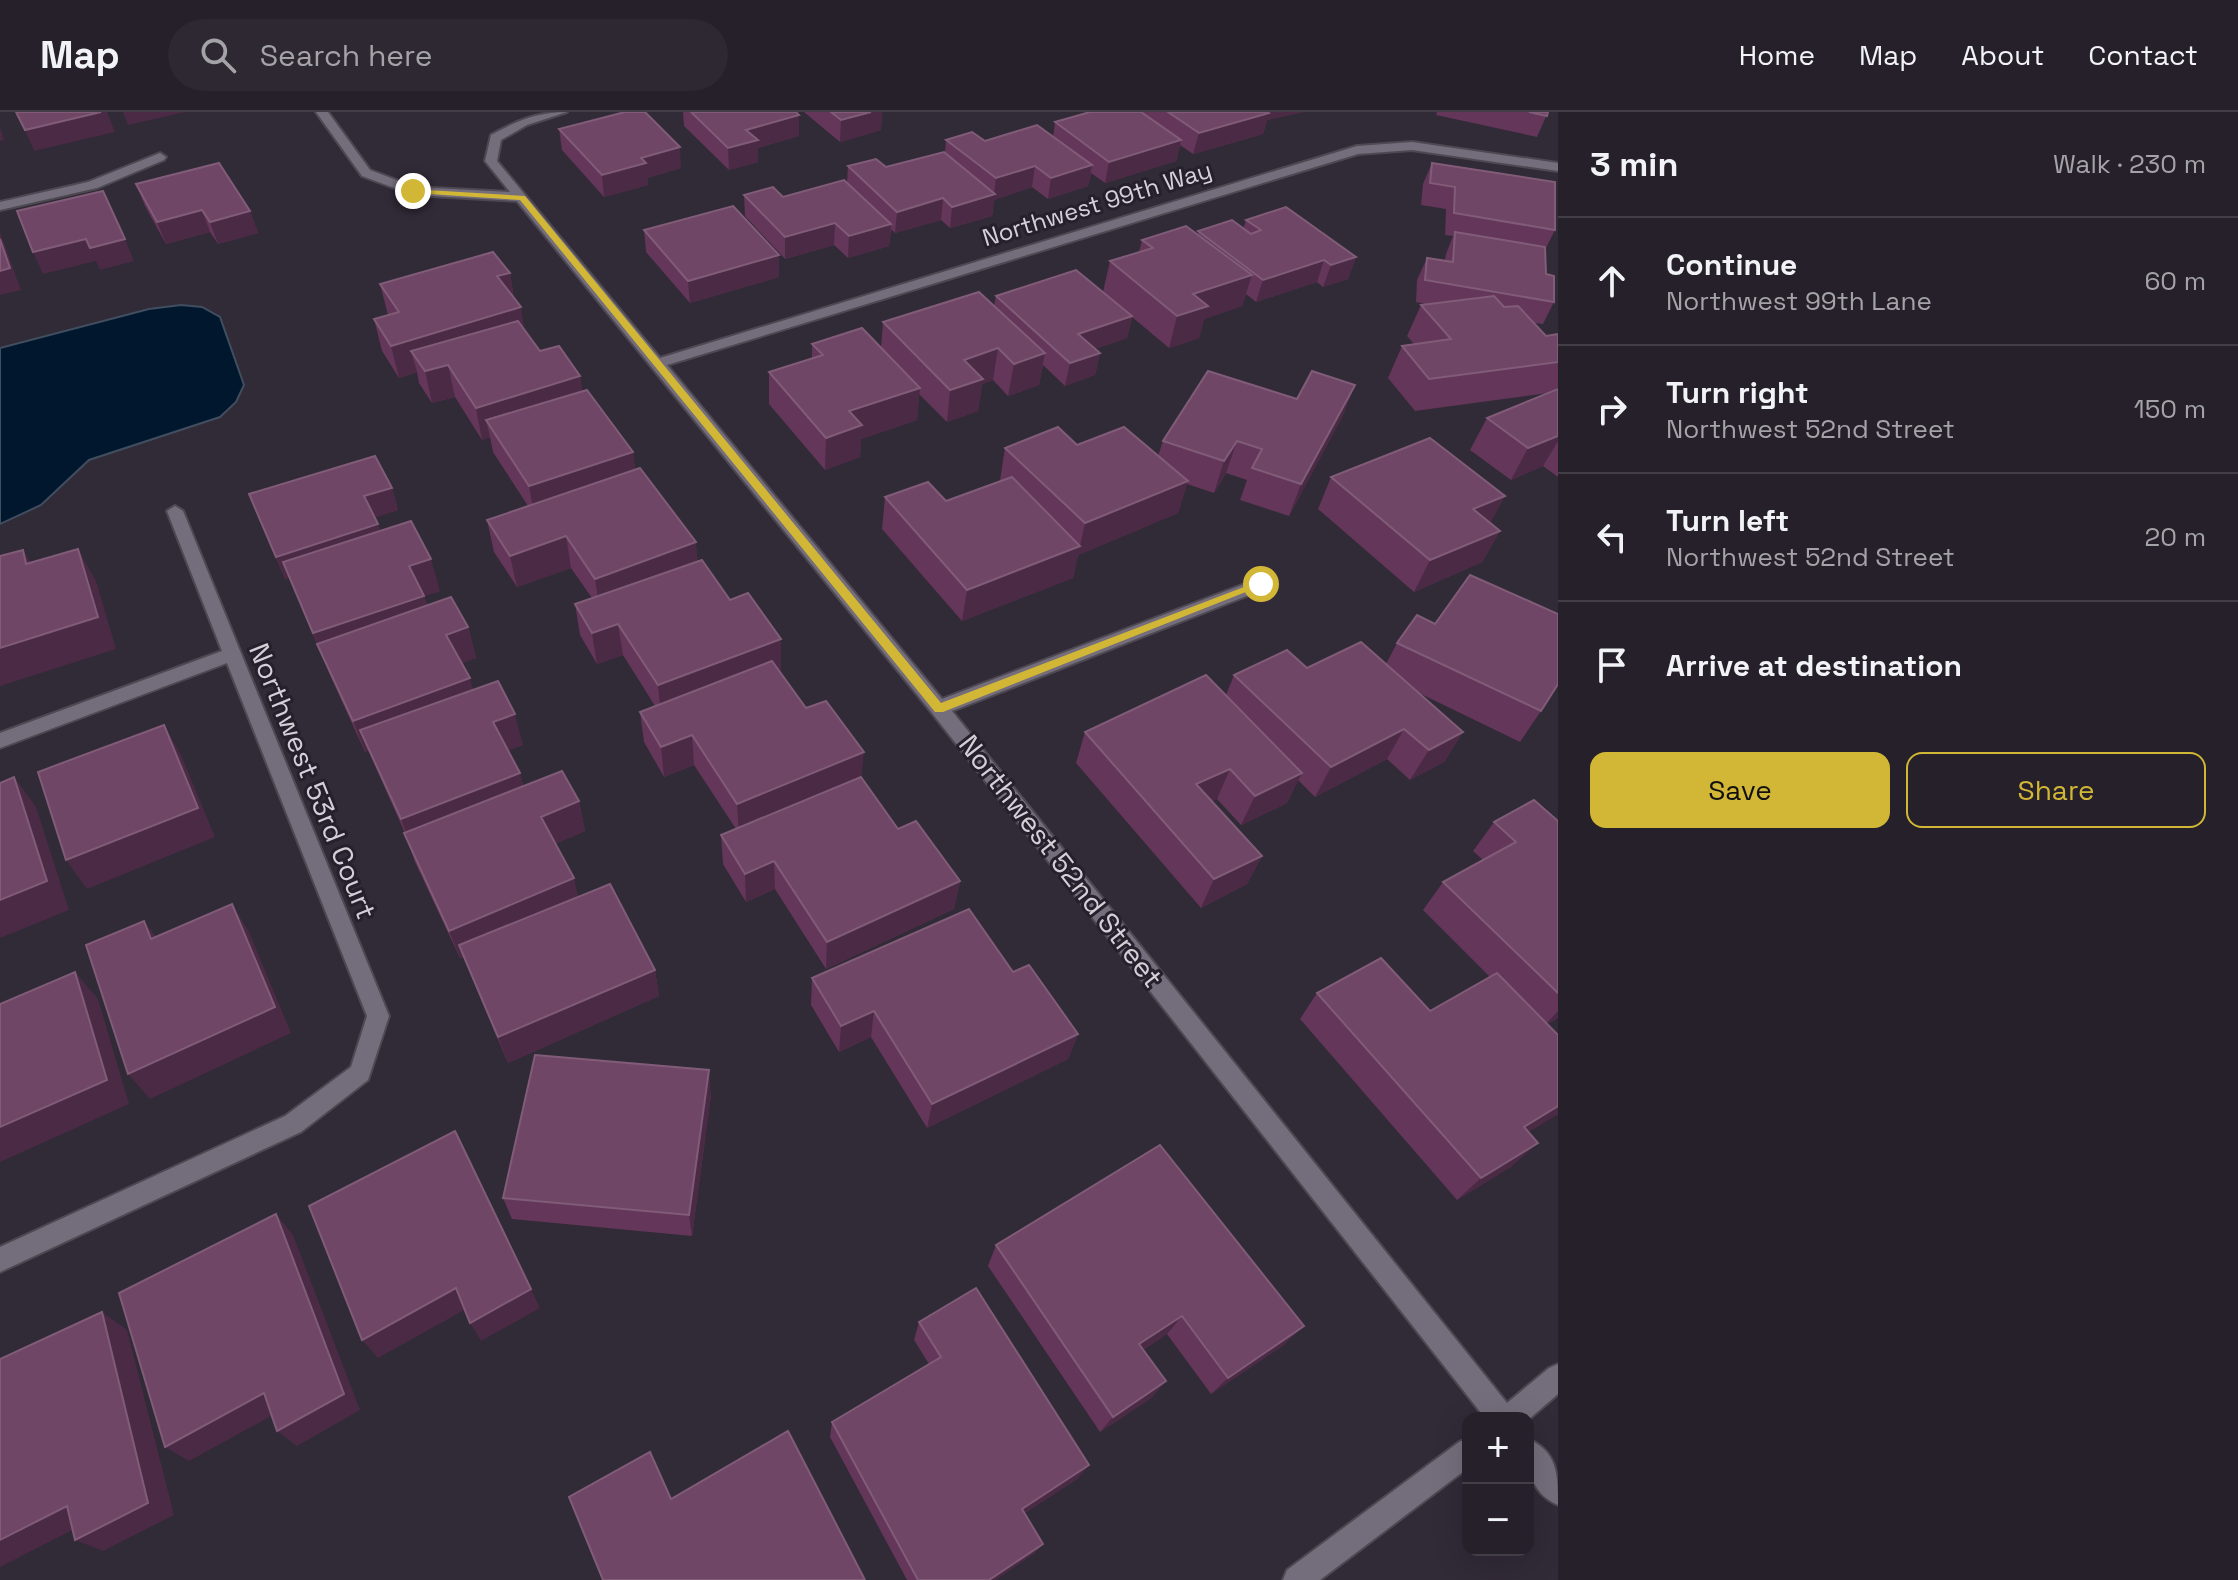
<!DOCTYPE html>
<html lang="en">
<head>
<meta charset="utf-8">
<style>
  body { margin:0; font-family:"Space Grotesk",sans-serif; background:#2d2831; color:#f1f3f6 }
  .controls { position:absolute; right:24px; bottom:24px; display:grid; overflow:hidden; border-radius:16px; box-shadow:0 8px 32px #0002 }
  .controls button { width:72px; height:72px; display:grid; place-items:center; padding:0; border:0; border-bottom:2px solid #423e46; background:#252029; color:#f1f3f6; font:40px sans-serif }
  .stop { position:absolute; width:24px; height:24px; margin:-18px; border:6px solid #d2b736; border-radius:50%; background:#fff }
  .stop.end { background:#d2b736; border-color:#fff; box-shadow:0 2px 8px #0008 }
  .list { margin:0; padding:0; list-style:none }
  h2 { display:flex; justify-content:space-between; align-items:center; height:104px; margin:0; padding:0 32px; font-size:34px }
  h2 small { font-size:26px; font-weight:400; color:#a3a3a8 }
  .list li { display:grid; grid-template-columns:52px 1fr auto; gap:24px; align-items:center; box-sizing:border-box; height:128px; padding:0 32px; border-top:2px solid #423e46 }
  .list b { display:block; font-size:30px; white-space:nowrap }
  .list p { margin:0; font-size:26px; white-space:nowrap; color:#a3a3a8 }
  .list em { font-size:26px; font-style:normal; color:#a3a3a8 }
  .actions { display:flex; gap:16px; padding:24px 32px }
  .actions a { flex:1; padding:18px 0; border:2px solid #d2b736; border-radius:16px; text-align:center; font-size:28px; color:#d2b736 }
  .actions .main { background:#d2b736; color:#111 }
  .icon { flex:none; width:44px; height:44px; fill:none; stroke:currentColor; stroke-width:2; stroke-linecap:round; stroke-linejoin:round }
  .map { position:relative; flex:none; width:1558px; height:1468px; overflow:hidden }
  header { display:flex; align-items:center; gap:48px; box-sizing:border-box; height:112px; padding:0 40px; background:#252029; border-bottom:2px solid #423e46 }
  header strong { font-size:38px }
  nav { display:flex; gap:44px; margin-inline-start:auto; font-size:28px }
  .search { width:560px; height:72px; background:#2d2831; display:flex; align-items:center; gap:20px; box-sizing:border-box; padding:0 28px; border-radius:44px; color:#a3a3a8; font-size:30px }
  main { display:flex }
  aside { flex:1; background:#252029 }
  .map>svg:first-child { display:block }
</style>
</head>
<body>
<header>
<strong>Map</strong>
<div class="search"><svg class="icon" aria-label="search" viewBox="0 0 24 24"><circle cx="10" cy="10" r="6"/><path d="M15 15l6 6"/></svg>Search here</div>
<nav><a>Home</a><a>Map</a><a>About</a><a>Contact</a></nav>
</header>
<main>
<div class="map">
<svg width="1558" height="1468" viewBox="0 0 1558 1468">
  <rect width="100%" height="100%" fill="#312a37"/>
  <polygon fill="#01172d" stroke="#404e60" stroke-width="2" points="181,193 202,195 220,205 244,273 236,290 220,305 89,348 41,393 0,412 0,236 149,197"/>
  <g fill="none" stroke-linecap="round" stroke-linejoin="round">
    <g stroke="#4d4852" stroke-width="4">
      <g id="minor">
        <path d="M 316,0 L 328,0 L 370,58 L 415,75 L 510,80 L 485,49 L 491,23 C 516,9 537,0 567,0 L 527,13 L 501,28 L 497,49 L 660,246 L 1357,34 L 1412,30 L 1558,51 L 1558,59 L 1412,38 L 1358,42 L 667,253 L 942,587 L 1255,468 L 1267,468 L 1270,472 L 1267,476 L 952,599 L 1507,1291 L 1549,1256 L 1558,1252 L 1558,1282 L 1528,1308 L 1485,1306 L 932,601 L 517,89 L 413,83 L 362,64 Z"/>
        <polygon points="160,41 166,45 164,48 97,76 0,98 0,90 88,70"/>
        <polygon points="175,394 183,399 389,904 368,968 301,1020 0,1160 0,1135 285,1004 351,955 367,904 227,551 0,636 0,621 222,539 167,399"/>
        <polygon points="1468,1326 1468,1356 1320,1468 1283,1468 1287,1458 1459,1330"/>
        <path d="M 1528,1327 C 1558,1339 1558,1365 1558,1393 C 1528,1380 1528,1354 1528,1327 Z"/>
      </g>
    </g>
    <use href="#minor" fill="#746d7b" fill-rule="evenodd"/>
  </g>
  <g fill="#643659">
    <polygon points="683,0 796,0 799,3 799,24 758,36 758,50 729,58 684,14"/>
    <polygon points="804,0 882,0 881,18 840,30"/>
    <polygon points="1085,0 1303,0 1267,8 1263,22 1193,42 1180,33 1176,49 1105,71 1091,61 1088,74 1048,87 1032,75 994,88 992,104 950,116 941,108 895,121 891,117 889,134 848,146 834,133 785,147 745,104 744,83 783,85 847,71 848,54 886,55 945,40 946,28 985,29 1053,25 1055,10 1085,2"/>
    <polygon points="1437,0 1548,0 1537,25 1436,3"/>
    <polygon points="559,17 681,56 647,66 648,73 604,85 562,38"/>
    <polygon points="1432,51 1555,118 1545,138 1546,162 1554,190 1543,212 1534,211 1546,224 1558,222 1558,365 1543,354 1511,368 1470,338 1487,306 1548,281 1415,299 1388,266 1402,234 1414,232 1407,224 1421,193 1425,192 1416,190 1417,168 1427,146 1445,149 1446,142 1453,124 1445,123 1446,97 1421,93 1423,72"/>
    <polygon points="136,72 250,99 258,121 218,132 210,120 166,132 145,94"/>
    <polygon points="1246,108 1356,145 1348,167 1323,175 1317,170 1256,190 1246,182 1242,194 1204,207 1199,226 1169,236 1132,205 1127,226 1095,237 1100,241 1095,263 1065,274 1043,253 1039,273 1008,284 993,268 982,272 978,299 947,310 919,282 917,308 861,327 860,345 825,358 769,292 769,260 812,246 812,232 881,236 883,210 994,194 996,184 1103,180 1110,149 1139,140 1142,128 1198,122 1198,119 1243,117"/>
    <polygon points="644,118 779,165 690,191 646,140"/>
    <polygon points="510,161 514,186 525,219 540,239 580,264 582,279 633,340 635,358 698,449 730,488 781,558 779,559 806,596 862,666 898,717 960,769 954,797 826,857 775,777 746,790 723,752 721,723 736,717 694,653 664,665 644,630 640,600 655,594 623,543 597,552 580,523 575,492 592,486 571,456 517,475 494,440 487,408 528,394 493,340 490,325 482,328 455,285 432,291 419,271 417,260 399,266 382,239 374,207 388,203 380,172"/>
    <polygon points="1355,273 1342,305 1289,404 1240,388 1247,368 1226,361 1214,381 1187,372 1178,401 1078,443 1073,466 962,509 882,417 885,385 946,389 1001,369 1000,368 1005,336 1077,333 1158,344 1163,329 1297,287"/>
    <polygon points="1331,365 1490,411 1500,419 1482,450 1414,480 1318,397"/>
    <polygon points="392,376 398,398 375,405 380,419 440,479 424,484 427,493 468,515 476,546 462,551 473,578 523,633 508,638 520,661 523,674 579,689 585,719 555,732 578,785 655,858 659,884 508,951 463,845 460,846 415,750 405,721 368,638 365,640 330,563 289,465 285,467 249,382"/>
    <polygon points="1397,531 1541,599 1520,630 1419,581 1463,620 1444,650 1410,668 1387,647 1315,685 1298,668 1287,691 1241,713 1217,687 1212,689 1262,744 1247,772 1201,796 1076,651 1085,620 1226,583 1234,563 1307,556 1386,552"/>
    <polygon points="1558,709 1558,906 1547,912 1558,1002 1528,1020 1512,1054 1457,1088 1300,907 1317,881 1430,899 1490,865 1423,798 1443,770 1483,748 1473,739 1494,710"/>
    <polygon points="1013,860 1078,922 1068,947 927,1016 871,925 839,940 811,893 812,866"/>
    <polygon points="711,983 692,1124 512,1107 503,1086"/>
    <polygon points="996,1133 1285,1232 1211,1282 1167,1222 1143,1238 1166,1269 1151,1286 1100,1320 988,1154"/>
    <polygon points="919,1210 1089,1353 1077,1367 1025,1401 1043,1432 1033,1442 995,1468 907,1468 830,1325 832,1310 929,1252 914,1228"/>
  </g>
  <g fill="#4b2a45">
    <polygon points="101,0 107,0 115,20 34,39 25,18"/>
    <polygon points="123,0 185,0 128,13"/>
    <polygon points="871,0 882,0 881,18 840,30 841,8"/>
    <polygon points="1265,0 1303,0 1267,8 1263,22 1193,42 1199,21"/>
    <polygon points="799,3 799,24 758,36 758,50 729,58 728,36 746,18"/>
    <polygon points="0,15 4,28 0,29"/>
    <polygon points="1181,28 1176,49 1105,71 1109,50"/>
    <polygon points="680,35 681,56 647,66 648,73 604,85 602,63 641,46"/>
    <polygon points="1092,53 1088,74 1048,87 1051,66"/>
    <polygon points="1035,54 1032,75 994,88 992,104 950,116 952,95 994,83 996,66"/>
    <polygon points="943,86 941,108 895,121 897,100"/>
    <polygon points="202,98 210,120 166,132 157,110"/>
    <polygon points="250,99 258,121 218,132 210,110"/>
    <polygon points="835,111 834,133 785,147 785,125"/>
    <polygon points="891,112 889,134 848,146 849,124"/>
    <polygon points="0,120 21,178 0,183"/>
    <polygon points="86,127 96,149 43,162 33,140"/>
    <polygon points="125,127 134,149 100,158 90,136"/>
    <polygon points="779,143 779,165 690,191 688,169"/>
    <polygon points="1356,145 1348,167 1323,175 1331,153"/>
    <polygon points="1324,148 1317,170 1256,190 1263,168"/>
    <polygon points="510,161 515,192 497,164"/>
    <polygon points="1252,163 1242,194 1204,207 1199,226 1169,236 1177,204 1193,182"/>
    <polygon points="521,195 526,227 411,239 417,260 399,266 391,234"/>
    <polygon points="1132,204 1127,226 1073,245 1078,222"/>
    <polygon points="998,236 993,268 982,272 978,299 947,310 950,278 964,248"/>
    <polygon points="1045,241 1039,273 1008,284 1014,252"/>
    <polygon points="1100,241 1095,263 1065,274 1070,251"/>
    <polygon points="448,253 455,285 432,291 425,259"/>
    <polygon points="580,264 585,296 486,308 490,325 482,328 476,296"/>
    <polygon points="1355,273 1342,305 1289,404 1301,372"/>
    <polygon points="920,276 917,308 861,327 860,345 825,358 826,326 849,299"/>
    <polygon points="1558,324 1558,329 1543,354 1511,368 1528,336"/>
    <polygon points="1237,329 1226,361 1214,381 1224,349"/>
    <polygon points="633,340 637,372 535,406 529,374"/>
    <polygon points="1188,369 1178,401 1078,443 1073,466 962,509 967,478 1080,434 1085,411"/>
    <polygon points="392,376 398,398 371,407 364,384"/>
    <polygon points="1505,384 1488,416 1473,397"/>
    <polygon points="378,412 385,434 285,467 276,445"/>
    <polygon points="1500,419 1482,450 1414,480 1430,448"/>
    <polygon points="566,424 571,456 517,475 510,444"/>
    <polygon points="696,430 699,462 600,498 595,467"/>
    <polygon points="78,437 96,469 116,537 0,574 0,536"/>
    <polygon points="23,438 42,469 26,452"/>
    <polygon points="431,447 440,479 424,484 433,515 317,532 325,552 313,521 409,454"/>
    <polygon points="618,512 623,543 597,552 592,521"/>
    <polygon points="468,515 476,546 455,554 446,523"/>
    <polygon points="781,527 781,558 661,604 658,573"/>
    <polygon points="470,566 478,597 360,618 368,638 365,640 353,609"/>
    <polygon points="515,602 523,633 501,641 493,610"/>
    <polygon points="164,613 181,643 215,725 87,777 66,748"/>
    <polygon points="1404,617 1387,647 1315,685 1331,655"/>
    <polygon points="1463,620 1444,650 1410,668 1429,638"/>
    <polygon points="692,623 694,653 664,665 661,635"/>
    <polygon points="864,640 861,670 739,722 737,692"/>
    <polygon points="1230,657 1217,687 1184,702 1196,672"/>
    <polygon points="520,661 527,691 412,736 401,707"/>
    <polygon points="1302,661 1287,691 1241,713 1255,684"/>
    <polygon points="14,665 36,695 69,798 0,826 0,788"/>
    <polygon points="579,689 585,719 548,735 541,705"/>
    <polygon points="1262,744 1247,772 1201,796 1214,767"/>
    <polygon points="774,749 775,777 746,790 745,762"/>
    <polygon points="574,766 580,794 459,833 463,845 460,846 449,819"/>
    <polygon points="960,769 954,797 826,857 827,830"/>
    <polygon points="232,792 249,820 291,921 150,987 128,962"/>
    <polygon points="144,809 164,836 151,827"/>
    <polygon points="655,858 659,884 508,951 498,925"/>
    <polygon points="75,860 98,887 129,992 0,1050 0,1015"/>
    <polygon points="874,899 871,925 839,940 841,914"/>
    <polygon points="1558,899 1558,906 1542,916"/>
    <polygon points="1078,922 1068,947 927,1016 932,992"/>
    <polygon points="709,958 711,983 692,1124 689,1103"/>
    <polygon points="1558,994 1558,1002 1498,1039 1524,1015"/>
    <polygon points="1538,1031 1512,1054 1457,1088 1481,1066"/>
    <polygon points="276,1102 293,1123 360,1298 297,1334 277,1319"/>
    <polygon points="456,1176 468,1196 378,1246 362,1228"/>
    <polygon points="531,1177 540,1196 481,1229 470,1211"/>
    <polygon points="102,1200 127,1218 174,1403 103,1439 75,1428"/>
    <polygon points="1182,1204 1167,1222 1125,1249 1139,1232"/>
    <polygon points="1304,1214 1285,1232 1211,1282 1228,1266"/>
    <polygon points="1166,1269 1151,1286 1100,1320 1113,1305"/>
    <polygon points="264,1281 284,1297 189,1349 165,1335"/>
    <polygon points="1089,1353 1077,1367 1013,1409 1022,1397"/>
    <polygon points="67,1394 96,1406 0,1455 0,1428"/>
    <polygon points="1043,1432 1033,1442 995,1468 989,1468"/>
  </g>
  <g fill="#704666" stroke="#805c78" stroke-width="2">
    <polygon points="16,0 101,0 25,18"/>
    <polygon points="625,0 645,0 680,35 641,46 646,51 602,63 559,17"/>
    <polygon points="691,0 796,0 799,3 746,18 758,28 728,36"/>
    <polygon points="831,0 871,0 841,8"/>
    <polygon points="1090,0 1141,0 1181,28 1109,50 1055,10"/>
    <polygon points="1168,0 1268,0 1269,1 1199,21"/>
    <polygon points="1529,0 1548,0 1547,4"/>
    <polygon points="1037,13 1092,53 1051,66 1035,54 996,66 946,28 972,20 985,29"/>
    <polygon points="944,40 995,82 952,95 943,86 897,100 848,54 876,47 886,55"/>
    <polygon points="219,51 250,99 210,110 202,98 157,110 136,72"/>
    <polygon points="1432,51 1555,70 1555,118 1454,101 1455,75 1430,71"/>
    <polygon points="844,68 891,112 849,124 835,111 785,125 744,83 773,75 783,85"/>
    <polygon points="103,79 125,127 90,136 86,127 33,140 17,99"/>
    <polygon points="733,94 779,143 688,169 644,118"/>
    <polygon points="1286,95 1356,145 1331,153 1324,148 1263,168 1198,119 1232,108 1251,122 1261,118 1246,108"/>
    <polygon points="1186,114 1252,163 1193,182 1208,194 1177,204 1110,149 1153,136 1142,128"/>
    <polygon points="1455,120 1545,135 1546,162 1554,164 1554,190 1425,168 1427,146 1453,150"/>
    <polygon points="0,127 10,156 0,159"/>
    <polygon points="493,140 510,161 497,164 521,195 391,234 374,207 399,200 380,172"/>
    <polygon points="1076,158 1132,204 1078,222 1100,241 1070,251 996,184"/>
    <polygon points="979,180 1045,241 1014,252 998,236 964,248 983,267 950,278 883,210"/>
    <polygon points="1494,184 1504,195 1518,194 1546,224 1558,222 1558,250 1429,267 1402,234 1451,227 1421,193"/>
    <polygon points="518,209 540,239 559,234 580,264 476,296 448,253 425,259 411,239"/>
    <polygon points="862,216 920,276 849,299 862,313 826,326 769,260 823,243 812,232"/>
    <polygon points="1208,259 1297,287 1312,259 1355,273 1301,372 1252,356 1262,337 1237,329 1224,349 1163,329"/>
    <polygon points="1558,277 1558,324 1528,336 1487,306"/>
    <polygon points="587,278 633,340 529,374 486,308"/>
    <polygon points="1058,315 1077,333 1124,315 1188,369 1085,411 1005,336"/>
    <polygon points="1430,326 1505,384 1473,397 1500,419 1430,448 1331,365"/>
    <polygon points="375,344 392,376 364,384 378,412 276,445 249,382"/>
    <polygon points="640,356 696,430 595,467 566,424 510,444 487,408"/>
    <polygon points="1012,365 1080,434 967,478 885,385 928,370 946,389"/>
    <polygon points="411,409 431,447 409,454 424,484 313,521 283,450"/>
    <polygon points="78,437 98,505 0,536 0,444 23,438 26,452"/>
    <polygon points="702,448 730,488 748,481 781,527 658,573 618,512 592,521 575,492"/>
    <polygon points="1470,463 1558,502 1558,572 1541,599 1397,531 1417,503 1435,512"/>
    <polygon points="451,485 468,515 446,523 470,566 353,609 317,532"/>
    <polygon points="1361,530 1463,620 1429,638 1404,617 1331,655 1234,563 1287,538 1307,556"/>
    <polygon points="772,549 806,596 826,589 864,640 737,692 692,623 661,635 640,600"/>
    <polygon points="1206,563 1302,661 1255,684 1230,657 1196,672 1262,744 1214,767 1085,620"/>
    <polygon points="498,569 515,602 493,610 520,661 401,707 360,618"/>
    <polygon points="164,613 198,696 66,748 38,660"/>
    <polygon points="562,659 579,689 541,705 574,766 449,819 404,721"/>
    <polygon points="14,665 47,769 0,788 0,671"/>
    <polygon points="861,665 898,717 916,709 960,769 827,830 774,749 745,762 721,723"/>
    <polygon points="1534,688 1558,709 1558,881 1443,770 1516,730 1494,710"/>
    <polygon points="610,772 655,858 498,925 459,833"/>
    <polygon points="232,792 275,895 128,962 86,833 144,809 151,827"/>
    <polygon points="969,797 1013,860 1029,853 1078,922 932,992 874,899 841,914 812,866"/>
    <polygon points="1381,846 1430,899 1497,861 1558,923 1558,994 1524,1015 1538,1031 1481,1066 1317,881"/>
    <polygon points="75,860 107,968 0,1015 0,892"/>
    <polygon points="535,943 709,958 689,1103 503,1086"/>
    <polygon points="455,1019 531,1177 470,1211 456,1176 362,1228 309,1094"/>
    <polygon points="1160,1033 1304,1214 1228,1266 1182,1204 1139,1232 1166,1269 1113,1305 996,1133"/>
    <polygon points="276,1102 344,1282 277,1319 264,1281 165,1335 119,1181"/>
    <polygon points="976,1176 1089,1353 1022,1397 1043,1432 989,1468 918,1468 832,1310 941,1245 919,1210"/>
    <polygon points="102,1200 148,1391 75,1428 67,1394 0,1428 0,1247"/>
    <polygon points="788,1319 865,1468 603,1468 569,1385 650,1340 671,1387"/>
  </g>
  <polygon fill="#d2b736" points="410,77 525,84 941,591 1257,470 1266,472 943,600 935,600 520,88 413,81"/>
  <g text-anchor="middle" stroke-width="6" stroke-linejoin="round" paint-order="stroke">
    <g font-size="24" fill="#d4d0d8" stroke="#27202c">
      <text transform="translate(1097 92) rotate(-17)" y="8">Northwest 99th Way</text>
    </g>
    <g font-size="28" fill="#d4d0d8" stroke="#27202c">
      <text transform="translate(313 669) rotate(68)" y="10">Northwest 53rd Court</text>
      <text transform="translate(1061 749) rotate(52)" y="10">Northwest 52nd Street</text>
    </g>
  </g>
</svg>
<div class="controls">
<button>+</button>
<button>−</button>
</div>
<div class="stop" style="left:1261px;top:472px"></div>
<div class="stop end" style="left:413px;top:79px"></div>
</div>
<aside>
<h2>3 min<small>Walk · 230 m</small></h2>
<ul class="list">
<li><svg class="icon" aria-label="ahead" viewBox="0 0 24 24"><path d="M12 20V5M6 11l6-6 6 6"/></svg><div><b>Continue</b><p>Northwest 99th Lane</p></div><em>60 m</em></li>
<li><svg class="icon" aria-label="right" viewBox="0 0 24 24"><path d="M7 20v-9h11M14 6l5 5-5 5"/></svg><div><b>Turn right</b><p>Northwest 52nd Street</p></div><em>150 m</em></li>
<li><svg class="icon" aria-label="left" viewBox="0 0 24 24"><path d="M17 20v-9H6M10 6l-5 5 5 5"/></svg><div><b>Turn left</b><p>Northwest 52nd Street</p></div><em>20 m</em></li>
<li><svg class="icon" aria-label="arrive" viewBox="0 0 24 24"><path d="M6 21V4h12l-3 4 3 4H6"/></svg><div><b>Arrive at destination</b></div></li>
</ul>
<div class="actions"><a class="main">Save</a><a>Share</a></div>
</aside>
</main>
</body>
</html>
